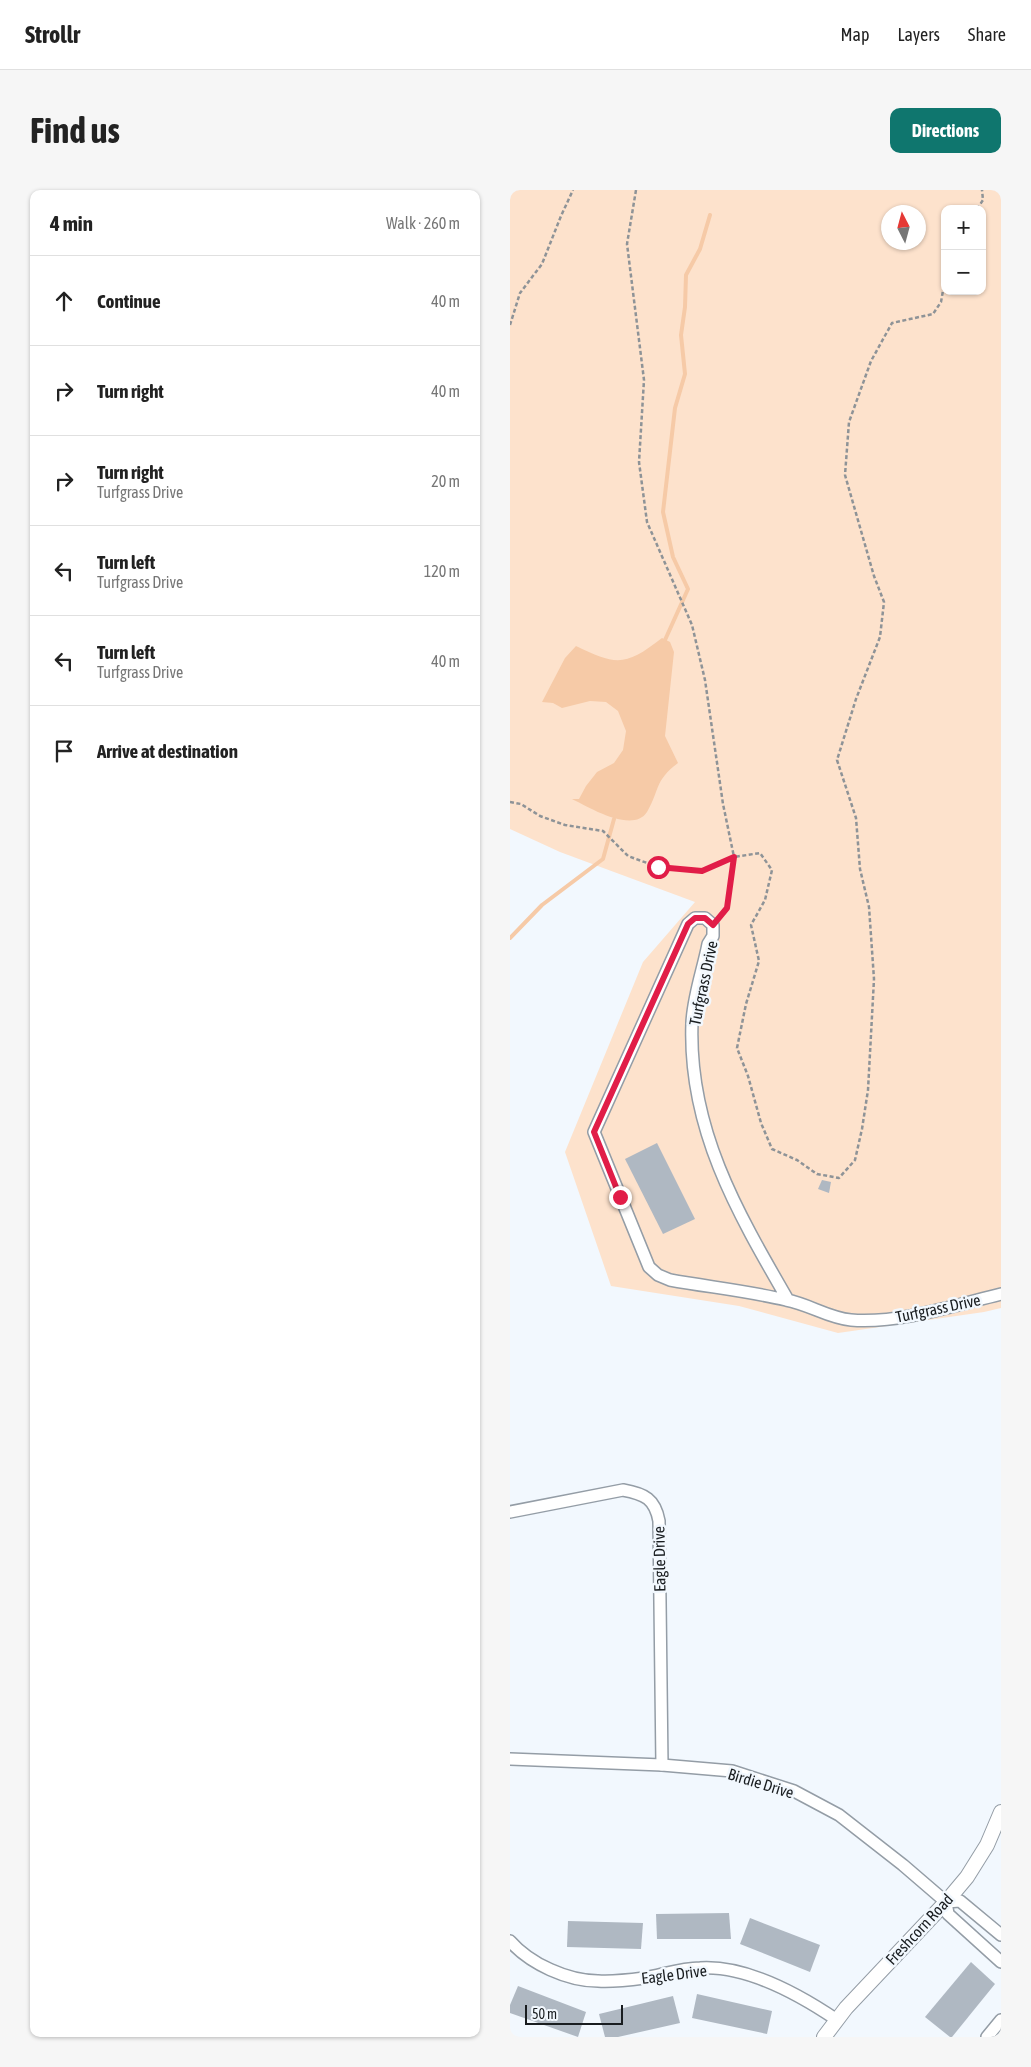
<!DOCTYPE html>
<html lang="en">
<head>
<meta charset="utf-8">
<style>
  body { margin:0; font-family:"Asap Condensed",sans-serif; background:#f6f6f6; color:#222 }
  .controls { position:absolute; right:15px; top:15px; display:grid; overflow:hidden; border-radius:10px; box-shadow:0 1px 4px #0004 }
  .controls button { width:45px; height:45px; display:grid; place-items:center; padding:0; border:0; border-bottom:1px solid #e0e0e0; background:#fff; color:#222; font:25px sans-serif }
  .compass { position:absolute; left:371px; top:15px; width:45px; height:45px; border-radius:50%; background:#fff; box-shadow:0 1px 4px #0004; rotate:354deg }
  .scale { position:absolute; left:15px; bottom:12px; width:98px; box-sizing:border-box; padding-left:5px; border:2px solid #191d20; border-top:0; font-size:14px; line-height:18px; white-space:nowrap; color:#191d20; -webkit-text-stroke:4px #f2f8fe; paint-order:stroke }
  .stop { position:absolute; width:15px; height:15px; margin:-11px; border:4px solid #e11d48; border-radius:50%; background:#fff }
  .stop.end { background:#e11d48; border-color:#fff; box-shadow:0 1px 5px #0008 }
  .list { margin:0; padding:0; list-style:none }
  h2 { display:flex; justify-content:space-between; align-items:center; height:65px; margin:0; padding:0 20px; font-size:21px }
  h2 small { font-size:16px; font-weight:400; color:#767676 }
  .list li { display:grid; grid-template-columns:32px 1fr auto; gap:15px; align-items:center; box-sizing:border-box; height:90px; padding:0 20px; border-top:1px solid #e0e0e0 }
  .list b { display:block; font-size:19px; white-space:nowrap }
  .list p { margin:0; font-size:16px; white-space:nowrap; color:#767676 }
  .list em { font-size:16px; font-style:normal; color:#767676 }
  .icon { flex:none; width:28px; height:28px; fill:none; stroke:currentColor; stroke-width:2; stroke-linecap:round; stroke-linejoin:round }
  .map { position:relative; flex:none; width:491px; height:1847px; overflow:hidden; border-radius:10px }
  header { display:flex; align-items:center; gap:30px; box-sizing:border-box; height:70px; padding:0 25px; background:#fff; border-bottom:1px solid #e0e0e0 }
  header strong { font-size:24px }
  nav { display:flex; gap:28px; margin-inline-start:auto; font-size:18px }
  .intro { display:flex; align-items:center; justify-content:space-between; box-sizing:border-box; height:120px; padding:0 30px }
  h1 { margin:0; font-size:35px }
  .button { padding:12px 22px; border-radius:10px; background:#0f766e; color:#fff; font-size:18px; font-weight:700 }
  main { display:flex; gap:30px; padding:0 30px }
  aside { flex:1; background:#fff; border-radius:10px; box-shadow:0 1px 4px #0004 }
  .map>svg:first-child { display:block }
</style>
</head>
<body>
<header>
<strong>Strollr</strong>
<nav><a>Map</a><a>Layers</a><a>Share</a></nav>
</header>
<div class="intro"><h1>Find us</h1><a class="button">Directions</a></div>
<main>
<aside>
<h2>4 min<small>Walk · 260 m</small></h2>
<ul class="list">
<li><svg class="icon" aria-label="ahead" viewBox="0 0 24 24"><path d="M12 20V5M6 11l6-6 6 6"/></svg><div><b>Continue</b></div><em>40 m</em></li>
<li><svg class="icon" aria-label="right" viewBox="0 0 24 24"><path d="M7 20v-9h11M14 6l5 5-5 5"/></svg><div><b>Turn right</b></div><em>40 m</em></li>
<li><svg class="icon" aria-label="right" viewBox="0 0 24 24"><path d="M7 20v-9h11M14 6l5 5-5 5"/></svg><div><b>Turn right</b><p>Turfgrass Drive</p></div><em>20 m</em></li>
<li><svg class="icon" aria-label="left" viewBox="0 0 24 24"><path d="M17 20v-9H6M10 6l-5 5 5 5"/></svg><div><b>Turn left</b><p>Turfgrass Drive</p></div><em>120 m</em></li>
<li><svg class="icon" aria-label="left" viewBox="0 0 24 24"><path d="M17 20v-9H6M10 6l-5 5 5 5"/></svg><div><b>Turn left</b><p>Turfgrass Drive</p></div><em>40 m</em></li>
<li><svg class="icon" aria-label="arrive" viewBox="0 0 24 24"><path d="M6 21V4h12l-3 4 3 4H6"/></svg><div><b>Arrive at destination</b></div></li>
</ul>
</aside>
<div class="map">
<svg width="491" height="1847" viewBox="0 0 491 1847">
  <rect width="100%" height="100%" fill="#f2f8fe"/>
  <path fill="#fde2cc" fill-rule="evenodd" d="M 0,0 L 491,0 L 491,1118 L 474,1122 L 328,1143 L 229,1116 L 101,1096 L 55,962 L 133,772 L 185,712 L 50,662 L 0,639 ZM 435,19 L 472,19 L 472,101 L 435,101 ZM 378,22 L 408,22 L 408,52 L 378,52 Z"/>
  <path fill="#f6caa7" d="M 152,448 L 160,452 L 164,462 L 155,546 L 168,573 C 144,591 150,600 137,622 C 123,644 78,617 62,609 L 69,609 L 76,596 L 87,582 L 104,573 L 113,560 L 116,541 L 108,521 L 96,512 L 80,511 L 52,518 L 43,513 L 32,512 L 55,468 L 66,456 C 107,476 116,476 152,448 Z"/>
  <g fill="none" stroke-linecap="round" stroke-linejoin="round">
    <g stroke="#f6caa7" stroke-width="4">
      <polyline points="155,450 178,399 163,367 153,322 165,218 175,184 171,145 175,117 176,85 190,59 200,25"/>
      <polyline points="0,748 32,715 93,669 104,629"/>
    </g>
  </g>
  <g fill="#afb8c2">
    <polygon points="147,953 185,1029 153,1044 115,969"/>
    <polygon points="312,990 321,992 319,1003 308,999"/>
    <polygon points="219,1723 221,1749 147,1749 146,1724"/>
    <polygon points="240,1728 310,1755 300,1782 230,1754"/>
    <polygon points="58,1731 133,1733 131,1759 57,1757"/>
    <polygon points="461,1772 485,1794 442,1847 440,1847 415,1827"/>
    <polygon points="8,1796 76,1822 68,1847 0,1823 0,1815"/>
    <polygon points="187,1804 262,1821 257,1844 182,1828"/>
    <polygon points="163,1806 170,1833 108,1847 95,1847 89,1824"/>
  </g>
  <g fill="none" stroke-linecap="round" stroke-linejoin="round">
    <g stroke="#949da6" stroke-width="14">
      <g id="minor">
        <path d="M 278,1110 C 227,1022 178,938 182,833 C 183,807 193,780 198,754 L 203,746 L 203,735 L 195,728 L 185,728 L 178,734 L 84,942 L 139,1077 L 148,1085 L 160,1090 C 199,1097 238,1101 276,1110 C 299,1114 318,1128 341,1130 C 388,1134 446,1115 491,1104"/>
        <path d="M 0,1322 L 113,1300 C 135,1304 145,1309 149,1331 L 152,1575"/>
        <polyline points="0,1569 152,1575 222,1581 284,1601 329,1625 393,1675 436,1712"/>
        <polyline points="436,1712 438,1724 491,1772"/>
        <polyline points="436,1712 450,1711 491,1745"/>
        <path d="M 0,1751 C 20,1774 58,1791 88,1791 C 103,1792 119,1790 134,1788 C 152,1785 171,1778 190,1778 C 236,1775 290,1805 327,1830"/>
        <polyline points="477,1847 491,1830"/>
      </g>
    </g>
    <g stroke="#949da6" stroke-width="16">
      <polyline id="tertiary" points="314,1847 336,1818 436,1712 457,1687 477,1655 491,1622"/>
    </g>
    <g stroke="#8e9397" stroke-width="2.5" stroke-dasharray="4 2.5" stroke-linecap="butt">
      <polyline points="126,0 117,54 134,190 129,272 137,332 182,435 195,490 213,614 224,667 217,718 209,727"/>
      <polyline points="467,19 473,10 472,0"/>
      <polyline points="0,135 10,103 32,74 51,26 63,0"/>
      <polyline points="0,612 11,614 30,626 55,635 93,641 118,666 148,677 192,681 224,667 250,663 262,680 255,710 241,735 249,771 236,814 227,858 238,886 251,933 262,959 287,970 307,984 329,988 345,970 352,939 358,900 364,789 359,717 350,679 346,628 327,570 346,509 370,447 374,412 364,386 335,285 339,232 361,171 382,133 423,124 431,112 435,89"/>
    </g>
    <use href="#minor" stroke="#fff" stroke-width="11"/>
    <use href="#tertiary" stroke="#fff" stroke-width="14"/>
  </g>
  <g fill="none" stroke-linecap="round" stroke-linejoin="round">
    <polyline stroke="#e11d48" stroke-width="6" points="110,1007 84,942 178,734 185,728 195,728 203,735 217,718 224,667 192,681 148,677"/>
  </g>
  <g text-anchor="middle" stroke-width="5" stroke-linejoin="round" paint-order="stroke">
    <g font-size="16" fill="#191d20" stroke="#f2f8fe">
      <text transform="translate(193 793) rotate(-78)" y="6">Turfgrass Drive</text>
      <text transform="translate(428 1118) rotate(-12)" y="6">Turfgrass Drive</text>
      <text transform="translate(149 1369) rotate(-91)" y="6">Eagle Drive</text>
      <text transform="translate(251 1593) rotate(17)" y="6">Birdie Drive</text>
      <text transform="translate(409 1739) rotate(-47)" y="6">Freshcorn Road</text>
      <text transform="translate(164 1784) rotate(-7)" y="6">Eagle Drive</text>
    </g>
  </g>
</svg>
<div class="controls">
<button>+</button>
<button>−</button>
</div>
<svg class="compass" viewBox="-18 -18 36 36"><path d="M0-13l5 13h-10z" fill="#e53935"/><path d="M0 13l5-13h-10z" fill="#767676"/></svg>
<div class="scale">50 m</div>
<div class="stop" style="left:148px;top:677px"></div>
<div class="stop end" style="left:110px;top:1007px"></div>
</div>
</main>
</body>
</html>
